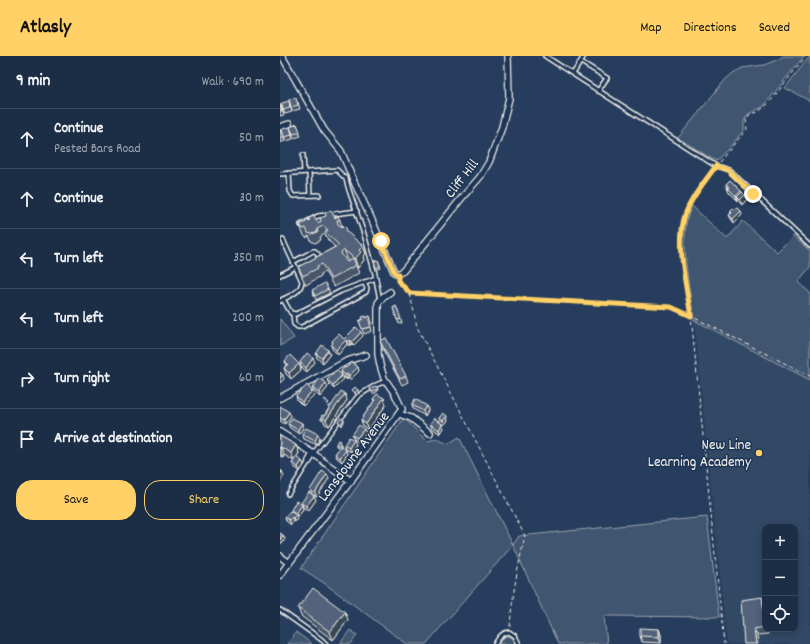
<!DOCTYPE html>
<html lang="en">
<head>
<meta charset="utf-8">
<style>
  body { margin:0; font-family:Dekko,sans-serif; background:#293a51; color:#f1f3f6 }
  .controls { position:absolute; right:12px; bottom:12px; display:grid; overflow:hidden; border-radius:8px; box-shadow:0 2px 10px #0003 }
  .controls button { width:36px; height:36px; display:grid; place-items:center; padding:0; border:0; border-bottom:1px solid #3a4a5f; background:#1c2e46; color:#f1f3f6; font:20px sans-serif }
  .stop { position:absolute; width:12px; height:12px; margin:-9px; border:3px solid #ffd166; border-radius:50%; background:#fff }
  .stop.end { background:#ffd166; border-color:#fff; box-shadow:0 1px 4px #0008 }
  .list { margin:0; padding:0; list-style:none }
  h2 { display:flex; justify-content:space-between; align-items:center; height:52px; margin:0; padding:0 16px; font-size:17px }
  h2 small { font-size:13px; font-weight:400; color:#a0a8b3 }
  .list li { display:grid; grid-template-columns:26px 1fr auto; gap:12px; align-items:center; box-sizing:border-box; height:60px; padding:0 16px; border-top:1px solid #3a4a5f }
  .list b { display:block; font-size:15px; white-space:nowrap }
  .list p { margin:0; font-size:13px; white-space:nowrap; color:#a0a8b3 }
  .list em { font-size:13px; font-style:normal; color:#a0a8b3 }
  .actions { display:flex; gap:8px; padding:12px 16px }
  .actions a { flex:1; padding:9px 0; border:1px solid #ffd166; border-radius:16px; text-align:center; font-size:14px; color:#ffd166 }
  .actions .main { background:#ffd166; color:#111 }
  .icon { flex:none; width:22px; height:22px; fill:none; stroke:currentColor; stroke-width:2; stroke-linecap:round; stroke-linejoin:round }
  .map { position:relative; flex:none; width:530px; height:588px; overflow:hidden }
  header { display:flex; align-items:center; gap:24px; box-sizing:border-box; height:56px; padding:0 20px; background:#ffd166; color:#111 }
  header strong { font-size:19px }
  nav { display:flex; gap:22px; margin-inline-start:auto; font-size:14px }
  main { display:flex }
  aside { flex:1; background:#1c2e46 }
  .map>svg:first-child { display:block }
</style>
</head>
<body>
<header>
<strong>Atlasly</strong>
<nav><a>Map</a><a>Directions</a><a>Saved</a></nav>
</header>
<main>
<aside>
<h2>9 min<small>Walk · 690 m</small></h2>
<ul class="list">
<li><svg class="icon" aria-label="ahead" viewBox="0 0 24 24"><path d="M12 20V5M6 11l6-6 6 6"/></svg><div><b>Continue</b><p>Pested Bars Road</p></div><em>50 m</em></li>
<li><svg class="icon" aria-label="ahead" viewBox="0 0 24 24"><path d="M12 20V5M6 11l6-6 6 6"/></svg><div><b>Continue</b></div><em>30 m</em></li>
<li><svg class="icon" aria-label="left" viewBox="0 0 24 24"><path d="M17 20v-9H6M10 6l-5 5 5 5"/></svg><div><b>Turn left</b></div><em>350 m</em></li>
<li><svg class="icon" aria-label="left" viewBox="0 0 24 24"><path d="M17 20v-9H6M10 6l-5 5 5 5"/></svg><div><b>Turn left</b></div><em>200 m</em></li>
<li><svg class="icon" aria-label="right" viewBox="0 0 24 24"><path d="M7 20v-9h11M14 6l5 5-5 5"/></svg><div><b>Turn right</b></div><em>60 m</em></li>
<li><svg class="icon" aria-label="arrive" viewBox="0 0 24 24"><path d="M6 21V4h12l-3 4 3 4H6"/></svg><div><b>Arrive at destination</b></div></li>
</ul>
<div class="actions"><a class="main">Save</a><a>Share</a></div>
</aside>
<div class="map">
<svg width="530" height="588" viewBox="0 0 530 588">
  <rect width="100%" height="100%" fill="#263d5d"/>
  <filter id="ink" filterUnits="userSpaceOnUse"><feTurbulence type="fractalNoise" baseFrequency=".025" numOctaves="2"/><feDisplacementMap in="SourceGraphic" scale="8" xChannelSelector="R" yChannelSelector="G"/><feConvolveMatrix kernelMatrix="1 2 1 2 8 2 1 2 1" color-interpolation-filters="sRGB"/></filter>
  <g filter="url(#ink)">
    <path fill="#334966" fill-rule="evenodd" d="M 414,264 L 530,324 L 530,588 L 447,588 ZM 485,471 L 515,471 L 515,573 L 485,573 Z"/>
    <g fill="#40546f" stroke="#9aa2ac">
      <polygon points="503,0 524,0 483,51 468,58 464,65 464,74 449,92 436,105 398,82 445,24 453,17 462,12 484,9 499,3"/>
      <polygon points="530,0 530,45 505,32"/>
      <path d="M 412,150 L 447,183 L 463,165 L 497,196 L 513,180 L 530,195 L 530,211 L 518,226 L 530,237 L 530,324 L 414,264 C 410,236 397,174 412,150 Z"/>
      <polygon points="0,263 14,282 0,290"/>
      <polygon points="124,362 147,385 157,383 168,388 179,381 233,489 239,480 427,461 439,561 324,560 327,588 278,588 233,489 146,588 127,588 44,527 21,512"/>
      <polygon points="70,574 77,579 71,588 60,588"/>
      <polygon points="16,576 32,588 7,588"/>
      <polygon points="227,580 232,581 236,588 219,588 224,581"/>
    </g>
    <g fill="none" stroke-linecap="round" stroke-linejoin="round">
      <g stroke="#f4f1e8" stroke-width="6">
        <g id="lane">
          <polyline points="265,0 333,44 436,110 449,114 530,190"/>
          <polyline points="301,6 327,22 318,35"/>
          <polyline points="293,18 304,0"/>
          <polyline points="23,99 24,116"/>
          <polyline points="29,116 30,139"/>
          <polyline points="9,117 10,135 13,140 39,139"/>
          <polyline points="0,118 57,114 66,123 69,134 84,178 95,218 100,244"/>
          <polyline points="21,169 38,160 77,155"/>
          <polyline points="13,206 26,199 33,195 35,195 38,198 38,202"/>
          <polyline points="0,219 16,211"/>
          <polyline points="3,243 11,257 16,258 61,235 96,222"/>
          <path d="M 0,245 C 10,239 21,237 22,225 L 3,184"/>
          <polyline points="13,258 14,268 18,271 22,271 86,236 87,232 84,226"/>
          <polyline points="33,398 78,340 96,329 106,325"/>
          <polyline points="8,438 29,405"/>
          <polyline points="0,554 42,584 46,588"/>
          <path d="M 215,588 C 219,582 221,577 229,576 L 235,580 L 239,588"/>
        </g>
      </g>
      <g stroke="#f4f1e8" stroke-width="8">
        <g id="street">
          <polyline points="2,0 44,74 61,95 75,128 91,162 114,216 117,218 123,215 180,144 200,121 209,106 222,71 229,42 228,0"/>
          <polyline points="0,71 9,68"/>
          <polyline points="0,342 67,305 86,299"/>
          <polyline points="119,358 131,362 150,377"/>
          <polyline points="0,376 41,403"/>
          <polyline points="29,405 33,398"/>
          <polyline points="44,406 71,425"/>
          <polyline points="0,500 9,507"/>
          <polyline points="0,519 72,423 122,353 115,338 104,322 100,309 98,298 98,247 104,240 110,236"/>
        </g>
      </g>
      <g stroke="#f4f1e8" stroke-width="1" stroke-dasharray="4 3" stroke-linecap="butt">
        <polyline points="439,106 467,73 466,64 470,58 478,56 489,47 526,0"/>
        <polyline points="433,113 411,145 405,158 402,172 401,184 403,204 411,260 444,588"/>
        <polyline points="117,223 117,225 130,237 391,251 411,260 530,320"/>
        <path d="M 130,238 L 137,271 L 245,480 C 238,510 232,540 230,571"/>
      </g>
      <use href="#lane" stroke="#1d3557" stroke-width="3"/>
      <use href="#street" stroke="#1d3557" stroke-width="5.5"/>
    </g>
    <g fill="#47566a" stroke="#f4f1e8" fill-rule="evenodd">
      <polygon points="9,45 12,56 5,58 3,54"/>
      <polygon points="18,46 20,53 12,55 11,51"/>
      <polygon points="0,48 2,52 4,59 0,60"/>
      <polygon points="17,68 21,80 14,82 10,71"/>
      <polygon points="0,74 3,78 5,85 0,87"/>
      <polygon points="11,75 13,83 6,85 4,81"/>
      <polygon points="446,128 461,135 467,143 462,149 458,145 458,144 457,144 449,136"/>
      <polygon points="454,154 462,159 454,167 451,163 449,159 451,158 450,155"/>
      <path d="M 40,162 L 55,162 L 60,164 L 62,170 L 69,178 L 86,198 L 83,201 L 84,204 L 78,212 L 76,210 L 79,217 L 54,231 L 45,216 L 41,218 L 41,220 L 26,229 L 21,219 L 18,211 L 55,191 L 48,184 L 45,178 L 40,181 L 41,184 L 35,187 L 31,185 L 29,180 L 26,182 L 23,178 L 20,169 L 29,165 L 28,163 L 38,167 L 41,165 ZM 67,202 L 69,204 L 67,206 L 65,204 Z"/>
      <polygon points="98,204 101,212 96,214 94,205"/>
      <polygon points="48,233 50,237 36,244 32,234"/>
      <polygon points="116,250 122,267 119,268 113,252"/>
      <polygon points="90,260 92,267 90,268 92,275 84,278 79,265"/>
      <polygon points="83,280 73,290 71,288 69,290 67,288 58,299 52,293 51,289 53,287 52,285"/>
      <polygon points="100,285 126,320 128,326 122,329 102,292"/>
      <polygon points="36,298 50,298 43,307 37,302"/>
      <polygon points="5,305 21,314 11,323 6,318 4,312 6,309"/>
      <polygon points="20,306 35,306 27,316 21,311"/>
      <polygon points="78,311 79,315 70,324 68,322 67,324 62,319 61,315 66,312"/>
      <polygon points="62,319 64,323 54,333 49,328 47,324"/>
      <polygon points="48,331 40,341 34,336 32,332"/>
      <polygon points="90,333 98,333 98,335 93,338"/>
      <polygon points="32,335 34,339 23,350 17,344 16,340"/>
      <polygon points="93,343 106,349 88,374 83,370 81,364 94,345"/>
      <polygon points="67,344 49,370 45,368 44,365 41,364 41,362 44,360 49,352 48,351 52,349"/>
      <polygon points="132,349 148,354 145,360 133,353"/>
      <polygon points="0,351 11,360 5,368 0,365"/>
      <polygon points="159,362 168,364 164,369 160,367"/>
      <polygon points="8,368 23,372 19,378 10,372"/>
      <polygon points="150,368 164,372 160,378 152,372"/>
      <polygon points="86,377 79,386 74,383 72,379"/>
      <polygon points="22,378 40,382 37,389 24,383"/>
      <polygon points="0,380 16,389 19,397 16,402 24,409 20,415 14,411 12,407 14,405 4,399 3,402 0,400"/>
      <polygon points="56,388 61,388 61,391 67,398 62,406 57,402 55,398 60,392 56,390"/>
      <polygon points="76,388 71,396 65,393 64,389"/>
      <polygon points="49,422 37,441 32,438 30,434"/>
      <polygon points="36,444 28,455 23,451 21,447"/>
      <polygon points="23,453 18,461 16,460 17,463 15,466 13,465 11,469 6,465 5,461 12,456 11,454"/>
      <polygon points="484,548 485,555 485,573 487,573 488,578 477,579 464,588"/>
      <polygon points="18,552 68,564 53,584 21,560"/>
      <polygon points="379,573 381,579 381,587 362,586 360,580"/>
    </g>
    <g fill="#394656" stroke="#f4f1e8">
      <polygon points="461,135 462,139 457,141 458,144 457,144 456,140"/>
      <polygon points="465,139 467,143 462,149 460,144"/>
      <polygon points="461,155 462,159 454,167 453,163"/>
      <polygon points="83,190 86,198 83,201 84,204 78,212 75,203 79,194"/>
      <polygon points="64,194 67,202 64,205 61,197"/>
      <polygon points="81,276 83,280 73,290 72,286"/>
      <polygon points="66,284 67,288 58,299 56,294"/>
      <polygon points="70,284 71,288 69,290 68,286"/>
      <polygon points="48,294 50,298 43,307 42,302"/>
      <polygon points="33,302 35,306 27,316 26,312"/>
      <polygon points="19,308 21,314 11,323 9,317"/>
      <polygon points="78,311 79,315 70,324 69,320"/>
      <polygon points="67,318 68,322 67,324 65,319"/>
      <polygon points="3,319 4,323 0,327 0,322"/>
      <polygon points="62,319 64,323 54,333 53,329"/>
      <polygon points="46,327 48,331 40,341 39,337"/>
      <polygon points="78,334 79,336 76,339 75,337"/>
      <polygon points="32,335 34,339 23,350 22,346"/>
      <polygon points="65,338 67,344 49,370 46,364"/>
      <polygon points="104,342 106,349 88,374 86,368"/>
      <polygon points="147,350 148,354 145,360 143,355"/>
      <polygon points="9,356 11,360 5,368 4,364"/>
      <polygon points="167,360 168,364 164,369 163,365"/>
      <polygon points="64,364 64,366 62,370 61,368"/>
      <polygon points="22,367 23,372 19,378 18,374"/>
      <polygon points="162,368 164,372 160,378 159,374"/>
      <polygon points="84,373 86,377 79,386 77,382"/>
      <polygon points="38,378 40,382 37,389 35,385"/>
      <polygon points="74,384 76,388 71,396 69,392"/>
      <polygon points="16,389 19,397 14,405 11,397"/>
      <polygon points="1,391 4,399 3,402 0,394"/>
      <polygon points="66,394 67,398 62,406 60,402"/>
      <polygon points="22,405 24,409 20,415 18,411"/>
      <polygon points="2,415 4,420 0,426 0,419"/>
      <polygon points="47,418 49,422 37,441 35,437"/>
      <polygon points="34,440 36,444 28,455 26,450"/>
      <polygon points="22,449 23,453 18,461 16,457"/>
      <polygon points="16,459 17,463 15,466 13,462"/>
      <polygon points="12,461 13,465 11,469 9,464"/>
      <polygon points="3,479 5,483 2,488 0,484"/>
      <polygon points="482,541 484,548 485,555 485,567"/>
      <polygon points="65,556 68,564 53,584 50,576"/>
      <polygon points="379,573 381,579 381,587 379,581"/>
      <polygon points="474,573 477,579 478,588 476,588"/>
    </g>
    <g fill="#52647b" stroke="#f4f1e8">
      <polygon points="16,42 18,49 11,51 9,43"/>
      <polygon points="9,45 10,52 3,54 2,47"/>
      <polygon points="0,48 2,55 0,55"/>
      <polygon points="17,68 20,76 13,78 10,71"/>
      <polygon points="10,71 12,79 4,81 2,73"/>
      <polygon points="0,74 1,74 3,81 0,82"/>
      <polygon points="450,124 461,135 456,140 448,132 449,131 446,128"/>
      <polygon points="462,136 465,139 460,144 457,141"/>
      <polygon points="453,152 454,154 457,152 461,155 453,163 449,159 452,157 450,155"/>
      <polygon points="51,154 55,162 58,160 60,164 57,164 58,168 62,171 63,169 67,173 66,175 83,190 79,194 81,196 75,203 64,194 61,197 67,206 73,202 76,209 51,223 42,208 37,210 38,212 23,220 18,211 59,189 45,176 48,174 43,170 37,173 38,176 32,178 28,177 26,172 23,173 20,169 30,164 28,163 33,160 38,167 41,165 40,162 46,160 45,157"/>
      <polygon points="98,204 100,210 96,212 94,205"/>
      <polygon points="45,227 48,233 35,240 32,234"/>
      <polygon points="116,250 121,263 117,264 113,252"/>
      <polygon points="86,260 86,262 90,260 91,263 89,264 91,271 82,273 79,265 83,263 82,261"/>
      <polygon points="76,271 81,276 72,286 70,284 68,286 66,284 56,294 51,289 53,287 52,285 59,278 64,283"/>
      <polygon points="106,282 126,320 120,323 100,285"/>
      <polygon points="42,289 48,294 42,302 36,298"/>
      <polygon points="27,297 33,302 26,312 20,306"/>
      <polygon points="10,299 19,308 9,317 4,312 8,308 5,305"/>
      <polygon points="72,306 78,311 69,320 67,318 65,319 61,315 65,311 66,312"/>
      <polygon points="56,314 62,319 53,329 47,324"/>
      <polygon points="0,316 3,319 0,322"/>
      <polygon points="40,322 46,327 39,337 32,332"/>
      <polygon points="27,329 32,335 22,346 16,340"/>
      <polygon points="96,330 98,333 92,336 90,333"/>
      <polygon points="75,331 78,334 75,337 72,334"/>
      <polygon points="61,335 65,338 46,364 43,362"/>
      <polygon points="97,338 104,342 86,368 81,364 95,344 93,343"/>
      <polygon points="45,343 49,347 47,349 43,345"/>
      <polygon points="135,343 147,350 143,355 132,349"/>
      <polygon points="0,350 9,356 4,364 0,362"/>
      <polygon points="163,357 167,360 163,365 159,362"/>
      <polygon points="42,359 44,360 43,362 43,363 41,362"/>
      <polygon points="12,362 22,367 18,374 8,368"/>
      <polygon points="61,362 64,364 61,368 58,366"/>
      <polygon points="154,362 162,368 159,374 150,368"/>
      <polygon points="79,369 84,373 77,382 72,379"/>
      <polygon points="26,372 38,378 35,385 22,378"/>
      <polygon points="0,380 16,389 11,397 1,391 0,393"/>
      <polygon points="69,381 74,384 69,392 64,389"/>
      <polygon points="58,384 60,385 59,387 61,388 60,390 56,388"/>
      <polygon points="61,390 66,394 60,402 55,398"/>
      <polygon points="16,401 22,405 18,411 12,407"/>
      <polygon points="0,414 2,415 0,419"/>
      <polygon points="42,415 47,418 35,437 30,434"/>
      <polygon points="29,436 34,440 26,450 21,447"/>
      <polygon points="16,445 22,449 16,457 11,454"/>
      <polygon points="10,455 16,459 13,462 12,461 9,464 5,461"/>
      <polygon points="0,477 3,479 0,484"/>
      <polygon points="33,532 65,556 50,576 18,552"/>
      <polygon points="482,541 485,567 485,571 474,573 476,588 464,588 461,544"/>
      <polygon points="360,572 379,573 379,581 360,580"/>
    </g>
  </g>
  <g fill="none" stroke-linecap="round" stroke-linejoin="round" filter="url(#ink)">
    <path stroke="#ffd166" stroke-width="5" d="M 101,185 L 114,216 L 116,218 L 118,218 L 118,225 L 130,237 L 391,251 L 411,260 C 406,230 396,187 405,159 C 411,142 425,125 436,110 L 448,114 L 473,138"/>
  </g>
  <circle fill="#ffd166" stroke="#1d3557" stroke-width="1.5" cx="479" cy="397" r="4"/>
  <g text-anchor="middle" stroke-width="3" stroke-linejoin="round" paint-order="stroke">
    <g font-size="15" fill="#f4f1e8" stroke="#1d3557">
      <text transform="translate(181 122) rotate(-52)" y="5">Cliff Hill</text>
      <text transform="translate(73 400) rotate(-53)" y="5">Lansdowne Avenue</text>
    </g>
    <g font-size="15" fill="#f4f1e8" stroke="#1d3557" text-anchor="end">
      <text x="471" y="393">New Line<tspan x="471" dy="17">Learning Academy</tspan></text>
    </g>
  </g>
</svg>
<div class="controls">
<button>+</button>
<button>−</button>
<button><svg class="icon" aria-label="locate" viewBox="0 0 24 24"><circle cx="12" cy="12" r="6"/><path d="M12 2v4M12 18v4M2 12h4M18 12h4"/></svg></button>
</div>
<div class="stop" style="left:101px;top:185px"></div>
<div class="stop end" style="left:473px;top:138px"></div>
</div>
</main>
</body>
</html>
